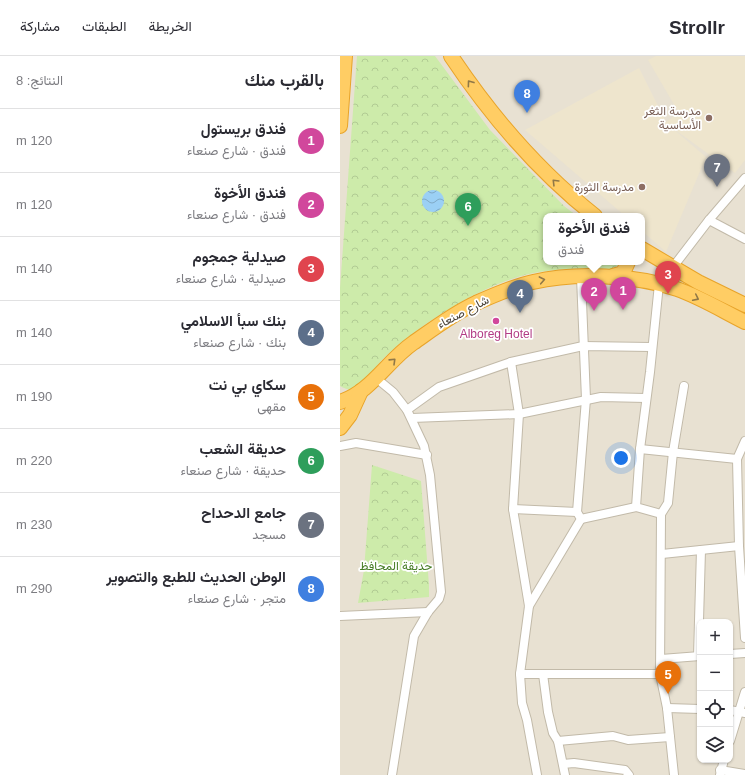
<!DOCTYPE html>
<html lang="ar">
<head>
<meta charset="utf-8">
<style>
  body { margin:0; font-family:Helvetica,Vazirmatn,sans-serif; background:#f2f2f3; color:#2b2b33; direction:rtl }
  .controls { position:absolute; right:12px; bottom:12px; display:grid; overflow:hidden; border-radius:8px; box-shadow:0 1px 3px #0004 }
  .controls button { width:36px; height:36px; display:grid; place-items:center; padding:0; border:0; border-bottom:1px solid #e1e1e2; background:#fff; color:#2b2b33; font:20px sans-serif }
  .you { position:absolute; left:281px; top:402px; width:14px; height:14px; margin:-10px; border:3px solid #fff; border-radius:50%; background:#1a73e8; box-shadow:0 0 0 6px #1a73e833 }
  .badge { display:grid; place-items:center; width:26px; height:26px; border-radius:50%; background:#2563eb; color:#fff; font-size:13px; font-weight:700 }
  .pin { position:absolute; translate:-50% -33px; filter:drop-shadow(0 1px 2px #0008) }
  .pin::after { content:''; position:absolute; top:21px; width:14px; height:12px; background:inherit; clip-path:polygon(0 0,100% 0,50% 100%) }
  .popup { position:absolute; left:203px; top:157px; width:102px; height:52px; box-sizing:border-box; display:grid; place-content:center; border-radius:8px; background:#fff; filter:drop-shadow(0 1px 3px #0005); font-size:13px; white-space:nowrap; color:#7c7c81 }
  .popup b { font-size:15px; color:#2b2b33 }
  .popup::after { content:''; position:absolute; left:50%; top:100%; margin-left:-8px; border:8px solid transparent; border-top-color:#fff }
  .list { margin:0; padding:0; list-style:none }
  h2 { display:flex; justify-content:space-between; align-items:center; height:52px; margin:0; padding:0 16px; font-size:17px }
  h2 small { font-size:13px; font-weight:400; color:#7c7c81 }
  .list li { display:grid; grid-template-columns:26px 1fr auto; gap:12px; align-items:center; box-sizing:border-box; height:64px; padding:0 16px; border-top:1px solid #e1e1e2 }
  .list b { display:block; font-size:15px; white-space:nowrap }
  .list p { margin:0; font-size:13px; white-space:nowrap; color:#7c7c81 }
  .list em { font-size:13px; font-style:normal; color:#7c7c81 }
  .icon { flex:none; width:22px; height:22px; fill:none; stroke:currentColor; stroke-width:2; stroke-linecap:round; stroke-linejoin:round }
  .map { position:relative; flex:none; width:405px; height:719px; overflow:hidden; direction:ltr }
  header { display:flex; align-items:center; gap:24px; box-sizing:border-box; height:56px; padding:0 20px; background:#fff; border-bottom:1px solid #e1e1e2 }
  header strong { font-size:19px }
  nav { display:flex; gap:22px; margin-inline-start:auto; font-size:14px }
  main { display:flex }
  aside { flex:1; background:#fff }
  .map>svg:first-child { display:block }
</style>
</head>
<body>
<header>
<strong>Strollr</strong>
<nav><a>الخريطة</a><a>الطبقات</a><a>مشاركة</a></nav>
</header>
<main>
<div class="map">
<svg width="405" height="719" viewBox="0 0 405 719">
  <defs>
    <pattern id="park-crowns" width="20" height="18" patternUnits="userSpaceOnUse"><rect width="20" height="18" fill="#cdebaa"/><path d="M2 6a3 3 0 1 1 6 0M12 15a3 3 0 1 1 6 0" fill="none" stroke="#b1cb93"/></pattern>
    <pattern id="water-waves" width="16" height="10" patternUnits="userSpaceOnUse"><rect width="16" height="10" fill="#9bd0f5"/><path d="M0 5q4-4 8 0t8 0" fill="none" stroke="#80aac7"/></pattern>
  </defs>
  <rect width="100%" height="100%" fill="#f3efe4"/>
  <path fill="#e8e1d2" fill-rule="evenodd" d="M 0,0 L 405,0 L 405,719 L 0,719 ZM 206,160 L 302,160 L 302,206 L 206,206 ZM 360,566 L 390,566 L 390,704 L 360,704 Z"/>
  <polygon fill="#eee5cd" points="316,0 405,0 405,104 395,117 331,71 366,101 326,196 302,175 302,160 285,160 185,74 299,12 326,66 339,57 308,4"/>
  <g fill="url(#park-crowns)">
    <path d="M 17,0 L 95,0 L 150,74 L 224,150 L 237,160 L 206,160 L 206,206 L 278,206 L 277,210 L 272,213 C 247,212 223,212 199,216 C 156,223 105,253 71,279 C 61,286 52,294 43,303 C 34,311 27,330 14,334 C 10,335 4,332 0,330 L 0,232 Z"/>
    <polygon points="32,409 81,425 89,529 89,541 18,547 24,514"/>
  </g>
  <circle fill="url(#water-waves)" cx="93" cy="145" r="11"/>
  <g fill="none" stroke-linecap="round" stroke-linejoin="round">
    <g stroke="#c2baa9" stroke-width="10">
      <g id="street">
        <polyline points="369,164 405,183"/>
        <polyline points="333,211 369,164 405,122"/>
        <polyline points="319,228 310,316 300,393 296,451 321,458 320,618 327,652 334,719"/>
        <polyline points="171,306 179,358 173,453 189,550 180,618 182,647 187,664 197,719"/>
        <polyline points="36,322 53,336 67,354 84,390 90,419 101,536 99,543 88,556 74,580 52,719"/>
        <polyline points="67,354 99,331 171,306 243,290 311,291"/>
        <polyline points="72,362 179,358 261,341 306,342"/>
        <polyline points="405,385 397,403 399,490 405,582"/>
        <polyline points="0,390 16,387 87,399"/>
        <polyline points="300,393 397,403"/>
        <polyline points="173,453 237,456"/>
        <polyline points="321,458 328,447 333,396 344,330"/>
        <polyline points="241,463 296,451"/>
        <polyline points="322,498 399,490"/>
        <polyline points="189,550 241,463 237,456 246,343 241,221"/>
        <polyline points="0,560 88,556"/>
        <polyline points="390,598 405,597"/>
        <polyline points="358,600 361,494"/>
        <polyline points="321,603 360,600"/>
        <polyline points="180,618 320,618"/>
        <polyline points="203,618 208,656 213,677 218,685 225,719"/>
        <polyline points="327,652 360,653"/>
        <polyline points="390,654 405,657"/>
        <polyline points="218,685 273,680 288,684 330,681"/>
        <polyline points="390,685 405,636"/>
        <polyline points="223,708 234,707 285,714 289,719"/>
        <polyline points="380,714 405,718"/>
        <polyline points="380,719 384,704"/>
      </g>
    </g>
    <g stroke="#e8a42a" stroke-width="16">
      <g id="highway">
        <path d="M 111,0 C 151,60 198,115 255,160"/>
        <polyline points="0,70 5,0"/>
        <polyline points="302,193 358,226 405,249"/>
        <polyline points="273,220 283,217 288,206"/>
        <path d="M 0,346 C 31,336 47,305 73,287 C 93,273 114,257 136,247 C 154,239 174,230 193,226 C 236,216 296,219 337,233 C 360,241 383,255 405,266"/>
        <polyline points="0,372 10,359 21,335"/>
      </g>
    </g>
    <use href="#street" stroke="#fff" stroke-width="8"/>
    <use href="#highway" stroke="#ffcd64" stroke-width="14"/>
  </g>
  <defs><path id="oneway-chevron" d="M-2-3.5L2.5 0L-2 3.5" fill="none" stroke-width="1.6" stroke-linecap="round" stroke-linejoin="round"/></defs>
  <g stroke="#907847">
    <use href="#oneway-chevron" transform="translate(130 27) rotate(-126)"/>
    <use href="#oneway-chevron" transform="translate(215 126) rotate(-135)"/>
    <use href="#oneway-chevron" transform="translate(202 224) rotate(-11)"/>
    <use href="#oneway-chevron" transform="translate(356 242) rotate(26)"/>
    <use href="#oneway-chevron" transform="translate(53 305) rotate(-44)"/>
  </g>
  <g fill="#8d6e63" stroke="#fff" stroke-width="1.5">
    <circle cx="369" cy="62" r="4"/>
    <circle cx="302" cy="131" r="4"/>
  </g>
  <circle fill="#d1479c" stroke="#fff" stroke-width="1.5" cx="156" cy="265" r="4"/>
  <g text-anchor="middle" stroke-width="3.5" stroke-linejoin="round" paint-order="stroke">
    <g font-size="12" fill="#785e54" stroke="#fff" text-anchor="end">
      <text x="361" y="59">مدرسة الثغر<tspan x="361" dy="14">الأساسية</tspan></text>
      <text x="294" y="135">مدرسة الثورة</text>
    </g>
    <g font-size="12" fill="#463f34" stroke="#fff">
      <text transform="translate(123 256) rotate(-28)" y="4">شارع صنعاء</text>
    </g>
    <g font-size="12" fill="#b23c85" stroke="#fff">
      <text x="156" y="282">Alboreg Hotel</text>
    </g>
    <g font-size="12" fill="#447b23" stroke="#fff">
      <text x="56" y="514">حديقة المحافظ</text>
    </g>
  </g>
</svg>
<div class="controls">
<button>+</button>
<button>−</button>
<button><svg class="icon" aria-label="locate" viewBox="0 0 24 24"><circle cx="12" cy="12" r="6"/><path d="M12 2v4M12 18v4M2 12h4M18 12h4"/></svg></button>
<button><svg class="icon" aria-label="layers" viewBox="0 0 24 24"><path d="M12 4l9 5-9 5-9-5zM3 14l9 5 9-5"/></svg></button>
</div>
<div class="you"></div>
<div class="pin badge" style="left:283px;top:254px;background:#d1479c">1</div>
<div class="pin badge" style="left:254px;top:255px;background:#d1479c">2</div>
<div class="popup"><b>فندق الأخوة</b>فندق</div>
<div class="pin badge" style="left:328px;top:238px;background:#e0444e">3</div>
<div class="pin badge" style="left:180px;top:257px;background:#5c6f8a">4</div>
<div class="pin badge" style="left:328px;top:638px;background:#e8710a">5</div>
<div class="pin badge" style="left:128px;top:170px;background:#2e9e5b">6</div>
<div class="pin badge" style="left:377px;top:131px;background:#6b7280">7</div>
<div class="pin badge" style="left:187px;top:57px;background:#3f7fe0">8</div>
</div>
<aside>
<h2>بالقرب منك<small>النتائج: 8</small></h2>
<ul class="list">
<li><span class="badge" style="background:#d1479c">1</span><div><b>فندق بريستول</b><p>فندق · شارع صنعاء</p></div><em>120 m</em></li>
<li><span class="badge" style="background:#d1479c">2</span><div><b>فندق الأخوة</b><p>فندق · شارع صنعاء</p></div><em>120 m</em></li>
<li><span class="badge" style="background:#e0444e">3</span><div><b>صيدلية جمجوم</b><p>صيدلية · شارع صنعاء</p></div><em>140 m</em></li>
<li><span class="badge" style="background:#5c6f8a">4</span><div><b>بنك سبأ الاسلامي</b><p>بنك · شارع صنعاء</p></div><em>140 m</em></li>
<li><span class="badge" style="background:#e8710a">5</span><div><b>سكاي بي نت</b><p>مقهى</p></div><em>190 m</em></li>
<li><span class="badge" style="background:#2e9e5b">6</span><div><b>حديقة الشعب</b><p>حديقة · شارع صنعاء</p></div><em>220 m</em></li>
<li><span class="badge" style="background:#6b7280">7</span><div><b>جامع الدحداح</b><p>مسجد</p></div><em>230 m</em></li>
<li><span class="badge" style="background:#3f7fe0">8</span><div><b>الوطن الحديث للطبع والتصوير</b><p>متجر · شارع صنعاء</p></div><em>290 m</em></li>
</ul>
</aside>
</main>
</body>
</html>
